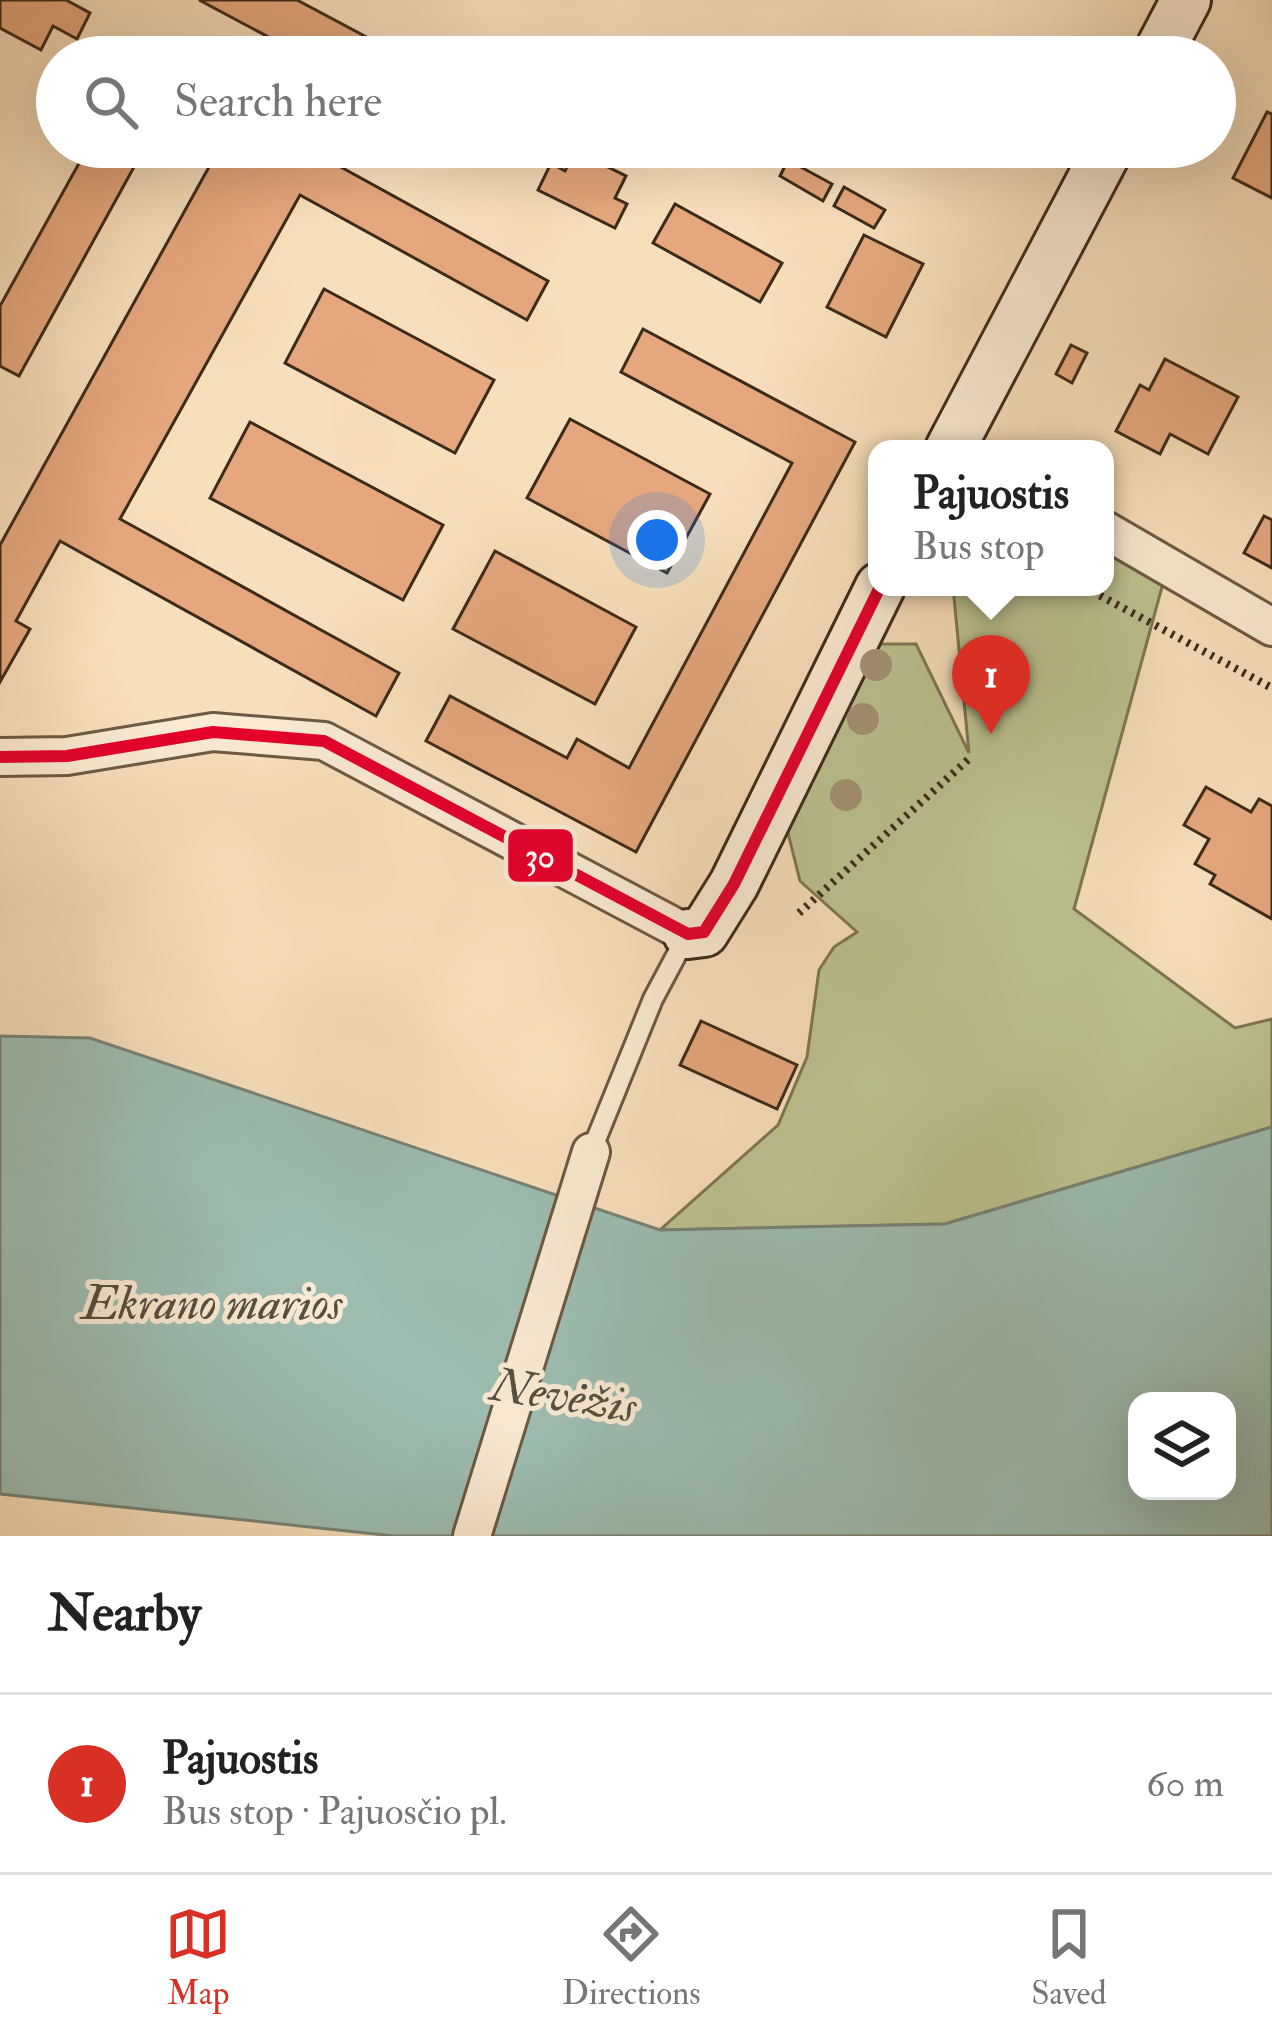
<!DOCTYPE html>
<html lang="en">
<head>
<meta charset="utf-8">
<style>
  body { margin:0; font-family:"IM FELL Double Pica",serif; background:#f2f2f2; color:#222 }
  .controls { position:absolute; right:36px; bottom:36px; display:grid; overflow:hidden; border-radius:24px; box-shadow:0 12px 48px #0002 }
  .controls button { width:108px; height:108px; display:grid; place-items:center; padding:0; border:0; border-bottom:3px solid #e0e0e0; background:#fff; color:#222; font:60px sans-serif }
  .you { position:absolute; left:657px; top:540px; width:42px; height:42px; margin:-30px; border:9px solid #fff; border-radius:50%; background:#1a73e8; box-shadow:0 0 0 18px #1a73e833 }
  .badge { display:grid; place-items:center; width:78px; height:78px; border-radius:50%; background:#d93025; color:#fff; font-size:39px; font-weight:700 }
  .pin { position:absolute; translate:-50% -99px; filter:drop-shadow(0 3px 6px #0008) }
  .pin::after { content:''; position:absolute; top:63px; width:42px; height:36px; background:inherit; clip-path:polygon(0 0,100% 0,50% 100%) }
  .popup { position:absolute; left:868px; top:440px; width:246px; height:156px; box-sizing:border-box; display:grid; place-content:center; border-radius:24px; background:#fff; filter:drop-shadow(0 3px 9px #0005); font-size:39px; white-space:nowrap; color:#767676 }
  .popup b { font-size:45px; color:#222 }
  .popup::after { content:''; position:absolute; left:50%; top:100%; margin-left:-24px; border:24px solid transparent; border-top-color:#fff }
  .list { margin:0; padding:0; list-style:none }
  h2 { display:flex; justify-content:space-between; align-items:center; height:156px; margin:0; padding:0 48px; font-size:51px }
  h2 small { font-size:39px; font-weight:400; color:#767676 }
  .list li { display:grid; grid-template-columns:78px 1fr auto; gap:36px; align-items:center; box-sizing:border-box; height:180px; padding:0 48px; border-top:3px solid #e0e0e0 }
  .list b { display:block; font-size:45px; white-space:nowrap }
  .list p { margin:0; font-size:39px; white-space:nowrap; color:#767676 }
  .list em { font-size:39px; font-style:normal; color:#767676 }
  .icon { flex:none; width:66px; height:66px; fill:none; stroke:currentColor; stroke-width:2; stroke-linecap:round; stroke-linejoin:round }
  .map { position:relative; flex:none; width:1272px; height:1536px; overflow:hidden }
  .search { position:absolute; background:#fff; box-shadow:0 12px 48px #0002; left:36px; right:36px; top:36px; height:132px; display:flex; align-items:center; gap:30px; box-sizing:border-box; padding:0 42px; border-radius:66px; color:#767676; font-size:45px }
  .sheet { height:336px; background:#fff }
  nav { display:flex; justify-content:space-around; align-items:center; box-sizing:border-box; height:168px; border-top:3px solid #e0e0e0; background:#fff; font-size:33px; color:#767676 }
  nav a { display:grid; justify-items:center; gap:6px }
  nav .on { color:#d93025 }
  .map>svg:first-child { display:block }
</style>
</head>
<body>
<div class="map">
<svg width="1272" height="1536" viewBox="0 0 1272 1536">
  <rect width="100%" height="100%" fill="#f8dfbb"/>
  <filter id="stains"><feTurbulence type="fractalNoise" baseFrequency=".00167" numOctaves="4"/><feColorMatrix values="0 0 0 0 .2 0 0 0 0 .09 0 0 0 0 .02 0 0 0 .5 -.17"/></filter>
  <radialGradient id="worn" r=".72"><stop offset=".6" stop-color="#630" stop-opacity="0"/><stop offset="1" stop-color="#630" stop-opacity=".3"/></radialGradient>
  <polygon fill="#bdc291" stroke="#7d7656" stroke-width="3" points="1105,530 1168,565 1074,909 1235,1028 1272,1019 1272,1127 945,1224 660,1230 778,1125 807,1057 819,970 834,947 857,932 800,881 783,813 868,644 916,644 969,753 953,587 1105,587"/>
  <path fill="#9dbdb1" stroke="#778375" stroke-width="3" fill-rule="evenodd" d="M 0,1036 L 90,1038 L 660,1230 L 945,1224 L 1272,1127 L 1272,1536 L 394,1536 L 0,1494 ZM 1137,1401 L 1227,1401 L 1227,1491 L 1137,1491 Z"/>
  <g fill="#e6a77e" stroke="#3d2b1a" stroke-width="3">
    <polygon points="0,0 66,0 90,13 77,39 53,26 41,50 0,28"/>
    <polygon points="199,0 297,0 404,57 306,57"/>
    <polygon points="1267,112 1272,114 1272,198 1233,178"/>
    <polygon points="88,147 145,147 19,376 0,366 0,306"/>
    <polygon points="220,147 324,147 319,155 548,281 527,320 300,195 120,519 399,673 376,716 60,541 16,621 30,629 0,682 0,545"/>
    <polygon points="577,147 602,155 598,162 626,176 615,198 627,204 615,228 538,190 551,163 565,171"/>
    <polygon points="788,160 832,184 823,201 780,176"/>
    <polygon points="844,187 885,210 874,228 834,206"/>
    <polygon points="675,204 782,263 760,302 653,243"/>
    <polygon points="864,235 923,264 886,337 827,307"/>
    <polygon points="324,289 494,380 455,453 285,363"/>
    <polygon points="643,329 855,442 636,852 426,741 450,696 567,758 577,739 629,768 792,463 621,372"/>
    <polygon points="1071,345 1087,353 1072,383 1056,374"/>
    <polygon points="1165,359 1238,397 1208,454 1170,434 1160,454 1116,431 1140,385 1149,390"/>
    <polygon points="570,419 710,494 667,573 527,498"/>
    <polygon points="250,422 443,525 403,600 210,498"/>
    <polygon points="1264,516 1272,520 1272,568 1244,553"/>
    <polygon points="495,551 636,627 595,704 453,629"/>
    <polygon points="1206,787 1251,812 1259,799 1272,806 1272,919 1210,884 1215,875 1195,864 1209,839 1184,825"/>
    <polygon points="701,1021 797,1065 777,1109 680,1065"/>
  </g>
  <g fill="none" stroke-linecap="round" stroke-linejoin="round">
    <g stroke="#6c5842" stroke-width="24">
      <polyline id="service" points="591,1152 653,999 686,937"/>
    </g>
    <g stroke="#6c5842" stroke-width="42">
      <g id="minor">
        <polyline points="1105,530 1272,627"/>
        <polyline points="0,757 67,756 213,732 324,741 688,934"/>
        <polyline points="472,1536 591,1152"/>
      </g>
    </g>
    <g stroke="#3d2b1a" stroke-width="54">
      <g id="secondary">
        <polyline points="1156,57 1186,0"/>
        <polyline points="950,449 1109,147"/>
        <polyline points="688,934 704,932 734,884 880,587"/>
      </g>
    </g>
    <g stroke="#3d2b1a" stroke-width="8" stroke-dasharray="3 6" stroke-linecap="butt">
      <polyline points="1084,587 1272,688"/>
      <polyline points="799,913 971,757"/>
    </g>
    <use href="#service" stroke="#faead3" stroke-width="18"/>
    <use href="#minor" stroke="#faead3" stroke-width="36"/>
    <use href="#secondary" stroke="#faead3" stroke-width="48"/>
    <g stroke="#faead3" stroke-width="21">
      <polyline id="bus-1" points="0,757 67,756 213,732 324,741 688,934 704,932 734,884 880,587"/>
    </g>
    <use href="#bus-1" stroke="#e4002b" stroke-width="12"/>
  </g>
  <g fill="#a39173">
    <circle cx="876" cy="665" r="16"/>
    <circle cx="863" cy="719" r="16"/>
    <circle cx="846" cy="795" r="16"/>
  </g>
  <g text-anchor="middle" stroke-width="10" stroke-linejoin="round" paint-order="stroke">
    <g font-size="48" font-style="italic" fill="#555040" stroke="#faead3">
      <text x="212" y="1319">Ekrano marios</text>
      <text transform="translate(564 1394) rotate(9)" y="17">Nevėžis</text>
    </g>
  </g>
  <rect stroke="#faead3" stroke-width="4.5" x="506" y="827" width="69" height="57" rx="12" fill="#e4002b"/>
  <g font-size="33" text-anchor="middle" font-weight="bold" fill="#fff">
    <text x="540" y="867">30</text>
  </g>
  <rect width="100%" height="100%" filter="url(#stains)"/>
  <rect width="100%" height="100%" fill="url(#worn)"/>
</svg>
<div class="controls">
<button><svg class="icon" aria-label="layers" viewBox="0 0 24 24"><path d="M12 4l9 5-9 5-9-5zM3 14l9 5 9-5"/></svg></button>
</div>
<div class="you"></div>
<div class="pin badge" style="left:991px;top:734px">1</div>
<div class="popup"><b>Pajuostis</b>Bus stop</div>
<div class="search"><svg class="icon" aria-label="search" viewBox="0 0 24 24"><circle cx="10" cy="10" r="6"/><path d="M15 15l6 6"/></svg>Search here</div>
</div>
<section class="sheet">
<h2>Nearby<small></small></h2>
<ul class="list">
<li><span class="badge">1</span><div><b>Pajuostis</b><p>Bus stop · Pajuosčio pl.</p></div><em>60 m</em></li>
</ul>
</section>
<nav>
<a class="on"><svg class="icon" aria-label="map" viewBox="0 0 24 24"><path d="M3 6l6-2 6 2 6-2v14l-6 2-6-2-6 2zM9 4v14M15 6v14"/></svg>Map</a>
<a><svg class="icon" aria-label="directions" viewBox="0 0 24 24"><path d="M12 3l9 9-9 9-9-9zM9 14v-3h6M13 9l2 2-2 2"/></svg>Directions</a>
<a><svg class="icon" aria-label="saved" viewBox="0 0 24 24"><path d="M7 4h10v16l-5-4-5 4z"/></svg>Saved</a>
</nav>
</body>
</html>
